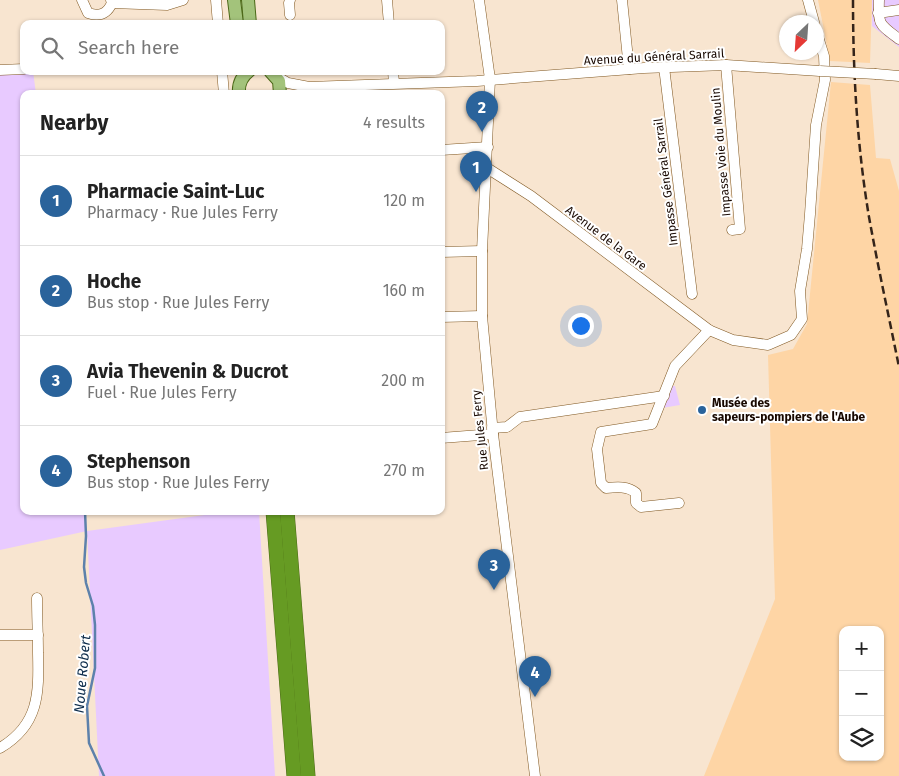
<!DOCTYPE html>
<html lang="en">
<head>
<meta charset="utf-8">
<style>
  body { margin:0; font-family:"Fira Sans",sans-serif; background:#f6f6f6; color:#222 }
  .controls { position:absolute; right:15px; bottom:15px; display:grid; overflow:hidden; border-radius:10px; box-shadow:0 1px 4px #0004 }
  .controls button { width:45px; height:45px; display:grid; place-items:center; padding:0; border:0; border-bottom:1px solid #e0e0e0; background:#fff; color:#222; font:25px sans-serif }
  .compass { position:absolute; left:779px; top:15px; width:45px; height:45px; border-radius:50%; background:#fff; box-shadow:0 1px 4px #0004; rotate:205deg }
  .you { position:absolute; left:580px; top:325px; width:18px; height:18px; margin:-12px; border:4px solid #fff; border-radius:50%; background:#1a73e8; box-shadow:0 0 0 8px #1a73e833 }
  .badge { display:grid; place-items:center; width:32px; height:32px; border-radius:50%; background:#2a639b; color:#fff; font-size:16px; font-weight:700 }
  .pin { position:absolute; translate:-50% -41px; filter:drop-shadow(0 1px 2px #0008) }
  .pin::after { content:''; position:absolute; top:26px; width:18px; height:15px; background:inherit; clip-path:polygon(0 0,100% 0,50% 100%) }
  .list { margin:0; padding:0; list-style:none }
  h2 { display:flex; justify-content:space-between; align-items:center; height:65px; margin:0; padding:0 20px; font-size:21px }
  h2 small { font-size:16px; font-weight:400; color:#767676 }
  .list li { display:grid; grid-template-columns:32px 1fr auto; gap:15px; align-items:center; box-sizing:border-box; height:90px; padding:0 20px; border-top:1px solid #e0e0e0 }
  .list b { display:block; font-size:19px; white-space:nowrap }
  .list p { margin:0; font-size:16px; white-space:nowrap; color:#767676 }
  .list em { font-size:16px; font-style:normal; color:#767676 }
  .icon { flex:none; width:28px; height:28px; fill:none; stroke:currentColor; stroke-width:2; stroke-linecap:round; stroke-linejoin:round }
  .map { position:relative; flex:none; width:899px; height:776px; overflow:hidden }
  .search { position:absolute; background:#fff; box-shadow:0 1px 4px #0004; left:20px; top:20px; width:425px; height:55px; display:flex; align-items:center; gap:12px; box-sizing:border-box; padding:0 18px; border-radius:10px; color:#767676; font-size:19px }
  .panel { position:absolute; background:#fff; box-shadow:0 1px 4px #0004; left:20px; top:90px; width:425px; height:425px; border-radius:10px }
  .map>svg:first-child { display:block }
</style>
</head>
<body>
<div class="map">
<svg width="899" height="776" viewBox="0 0 899 776">
  <rect width="100%" height="100%" fill="#f8e5d0"/>
  <g fill="#fed5a5" fill-rule="evenodd">
    <polygon points="818,0 872,0 870,63 830,61"/>
    <path d="M 831,82 L 870,85 L 876,158 L 890,159 L 899,191 L 899,776 L 704,776 L 775,599 L 768,355 L 793,349 L 807,324 ZM 843,630 L 880,630 L 880,757 L 843,757 Z"/>
  </g>
  <g fill="#e8caff">
    <polygon points="872,0 899,0 899,47 872,26"/>
    <polygon points="24,71 33,71 36,94 24,94 24,511 84,511 87,531 234,511 259,511 275,776 99,776 87,531 0,550 0,73"/>
    <polygon points="672,386 675,386 680,405 662,408"/>
  </g>
  <g fill="none" stroke-linecap="round" stroke-linejoin="round">
    <polyline stroke="#5d81ab" stroke-width="2.5" points="85,511 86,536 84,567 86,583 93,606 95,625 95,668 87,706 89,743 104,776"/>
    <g stroke="#805822" stroke-width="11">
      <g id="minor">
        <path d="M 82,0 L 88,13 C 100,17 107,14 112,3 L 111,0"/>
        <polyline points="216,0 218,24"/>
        <polyline points="290,0 289,3 290,15"/>
        <polyline points="387,0 389,24"/>
        <polyline points="479,0 490,79 482,251 482,316 493,434 535,776"/>
        <polyline points="622,0 629,69"/>
        <polyline points="808,0 814,22"/>
        <path d="M 879,0 C 878,25 879,24 899,39"/>
        <polyline points="112,3 167,5 183,0"/>
        <polyline points="878,13 899,10"/>
        <polyline points="726,65 740,229 732,230"/>
        <polyline points="664,67 692,294"/>
        <polyline points="0,70 24,69"/>
        <polyline points="222,71 224,94"/>
        <polyline points="393,71 394,83"/>
        <polyline points="876,74 899,76"/>
        <polyline points="276,76 288,83 309,87 477,81 644,68 726,65 820,71"/>
        <polyline points="441,150 488,147"/>
        <polyline points="487,168 531,196 709,330 733,340 768,345 791,335 802,319 800,291 807,249 810,214 816,125 825,80 824,56 816,30"/>
        <polyline points="441,252 482,251"/>
        <polyline points="441,317 482,316"/>
        <polyline points="492,428 507,427 520,417 664,396"/>
        <polyline points="441,438 493,434"/>
        <path d="M 679,503 L 641,507 L 636,503 L 636,493 C 628,486 617,487 606,488 L 601,483 L 597,449 L 601,432 L 652,424 L 675,366 L 709,330"/>
        <polyline points="0,635 38,635"/>
        <path d="M 0,748 C 39,725 39,694 38,653 C 38,635 37,616 37,598"/>
      </g>
    </g>
    <g stroke="#4b6817" stroke-width="14">
      <g id="major">
        <polyline points="234,0 237,24"/>
        <polyline points="248,0 250,24"/>
        <polyline points="270,71 279,81 280,94"/>
        <path d="M 239,94 C 238,84 241,77 249,71"/>
      </g>
    </g>
    <g stroke="#4b6817" stroke-width="15">
      <g id="highway">
        <polyline points="273,511 294,776"/>
        <polyline points="287,511 308,776"/>
      </g>
    </g>
    <use href="#minor" stroke="#fff" stroke-width="10"/>
    <use href="#major" stroke="#a3c37b" stroke-width="12"/>
    <use href="#highway" stroke="#669b23" stroke-width="14"/>
    <path stroke="#34241a" stroke-width="2.5" stroke-dasharray="8 4" stroke-linecap="butt" d="M 853,0 C 853,73 857,145 869,217 C 878,267 889,317 899,367"/>
    <g stroke="#805822" stroke-width="11" stroke-linecap="butt">
      <polyline id="minor-bridge" points="820,71 876,74"/>
    </g>
    <use href="#minor-bridge" stroke="#fff" stroke-width="10"/>
  </g>
  <circle fill="#2a639b" stroke="#fff" stroke-width="2" cx="702" cy="410" r="5"/>
  <g text-anchor="middle" stroke-width="4" stroke-linejoin="round" paint-order="stroke">
    <g font-size="12" fill="#180800" stroke="#fff">
      <text transform="translate(654 57) rotate(-3)" y="4">Avenue du Général Sarrail</text>
      <text transform="translate(721 152) rotate(-95)" y="4">Impasse Voie du Moulin</text>
      <text transform="translate(666 182) rotate(-97)" y="4">Impasse Général Sarrail</text>
      <text transform="translate(606 238) rotate(37)" y="4">Avenue de la Gare</text>
      <text transform="translate(480 430) rotate(-96)" y="4">Rue Jules Ferry</text>
    </g>
    <g font-size="12" font-weight="bold" fill="#180800" stroke="#fff" text-anchor="start">
      <text x="712" y="407">Musée des<tspan x="712" dy="14">sapeurs-pompiers de l'Aube</tspan></text>
    </g>
    <g font-size="14" font-style="italic" fill="#0d2c4b" stroke="#fff">
      <text transform="translate(82 674) rotate(-85)" y="5">Noue Robert</text>
    </g>
  </g>
</svg>
<div class="controls">
<button>+</button>
<button>−</button>
<button><svg class="icon" aria-label="layers" viewBox="0 0 24 24"><path d="M12 4l9 5-9 5-9-5zM3 14l9 5 9-5"/></svg></button>
</div>
<svg class="compass" viewBox="-18 -18 36 36"><path d="M0-13l5 13h-10z" fill="#e53935"/><path d="M0 13l5-13h-10z" fill="#767676"/></svg>
<div class="you"></div>
<div class="pin badge" style="left:476px;top:192px">1</div>
<div class="pin badge" style="left:482px;top:132px">2</div>
<div class="pin badge" style="left:494px;top:590px">3</div>
<div class="pin badge" style="left:535px;top:697px">4</div>
<div class="search"><svg class="icon" aria-label="search" viewBox="0 0 24 24"><circle cx="10" cy="10" r="6"/><path d="M15 15l6 6"/></svg>Search here</div>
<section class="panel">
<h2>Nearby<small>4 results</small></h2>
<ul class="list">
<li><span class="badge">1</span><div><b>Pharmacie Saint-Luc</b><p>Pharmacy · Rue Jules Ferry</p></div><em>120 m</em></li>
<li><span class="badge">2</span><div><b>Hoche</b><p>Bus stop · Rue Jules Ferry</p></div><em>160 m</em></li>
<li><span class="badge">3</span><div><b>Avia Thevenin &amp; Ducrot</b><p>Fuel · Rue Jules Ferry</p></div><em>200 m</em></li>
<li><span class="badge">4</span><div><b>Stephenson</b><p>Bus stop · Rue Jules Ferry</p></div><em>270 m</em></li>
</ul>
</section>
</div>
</body>
</html>
